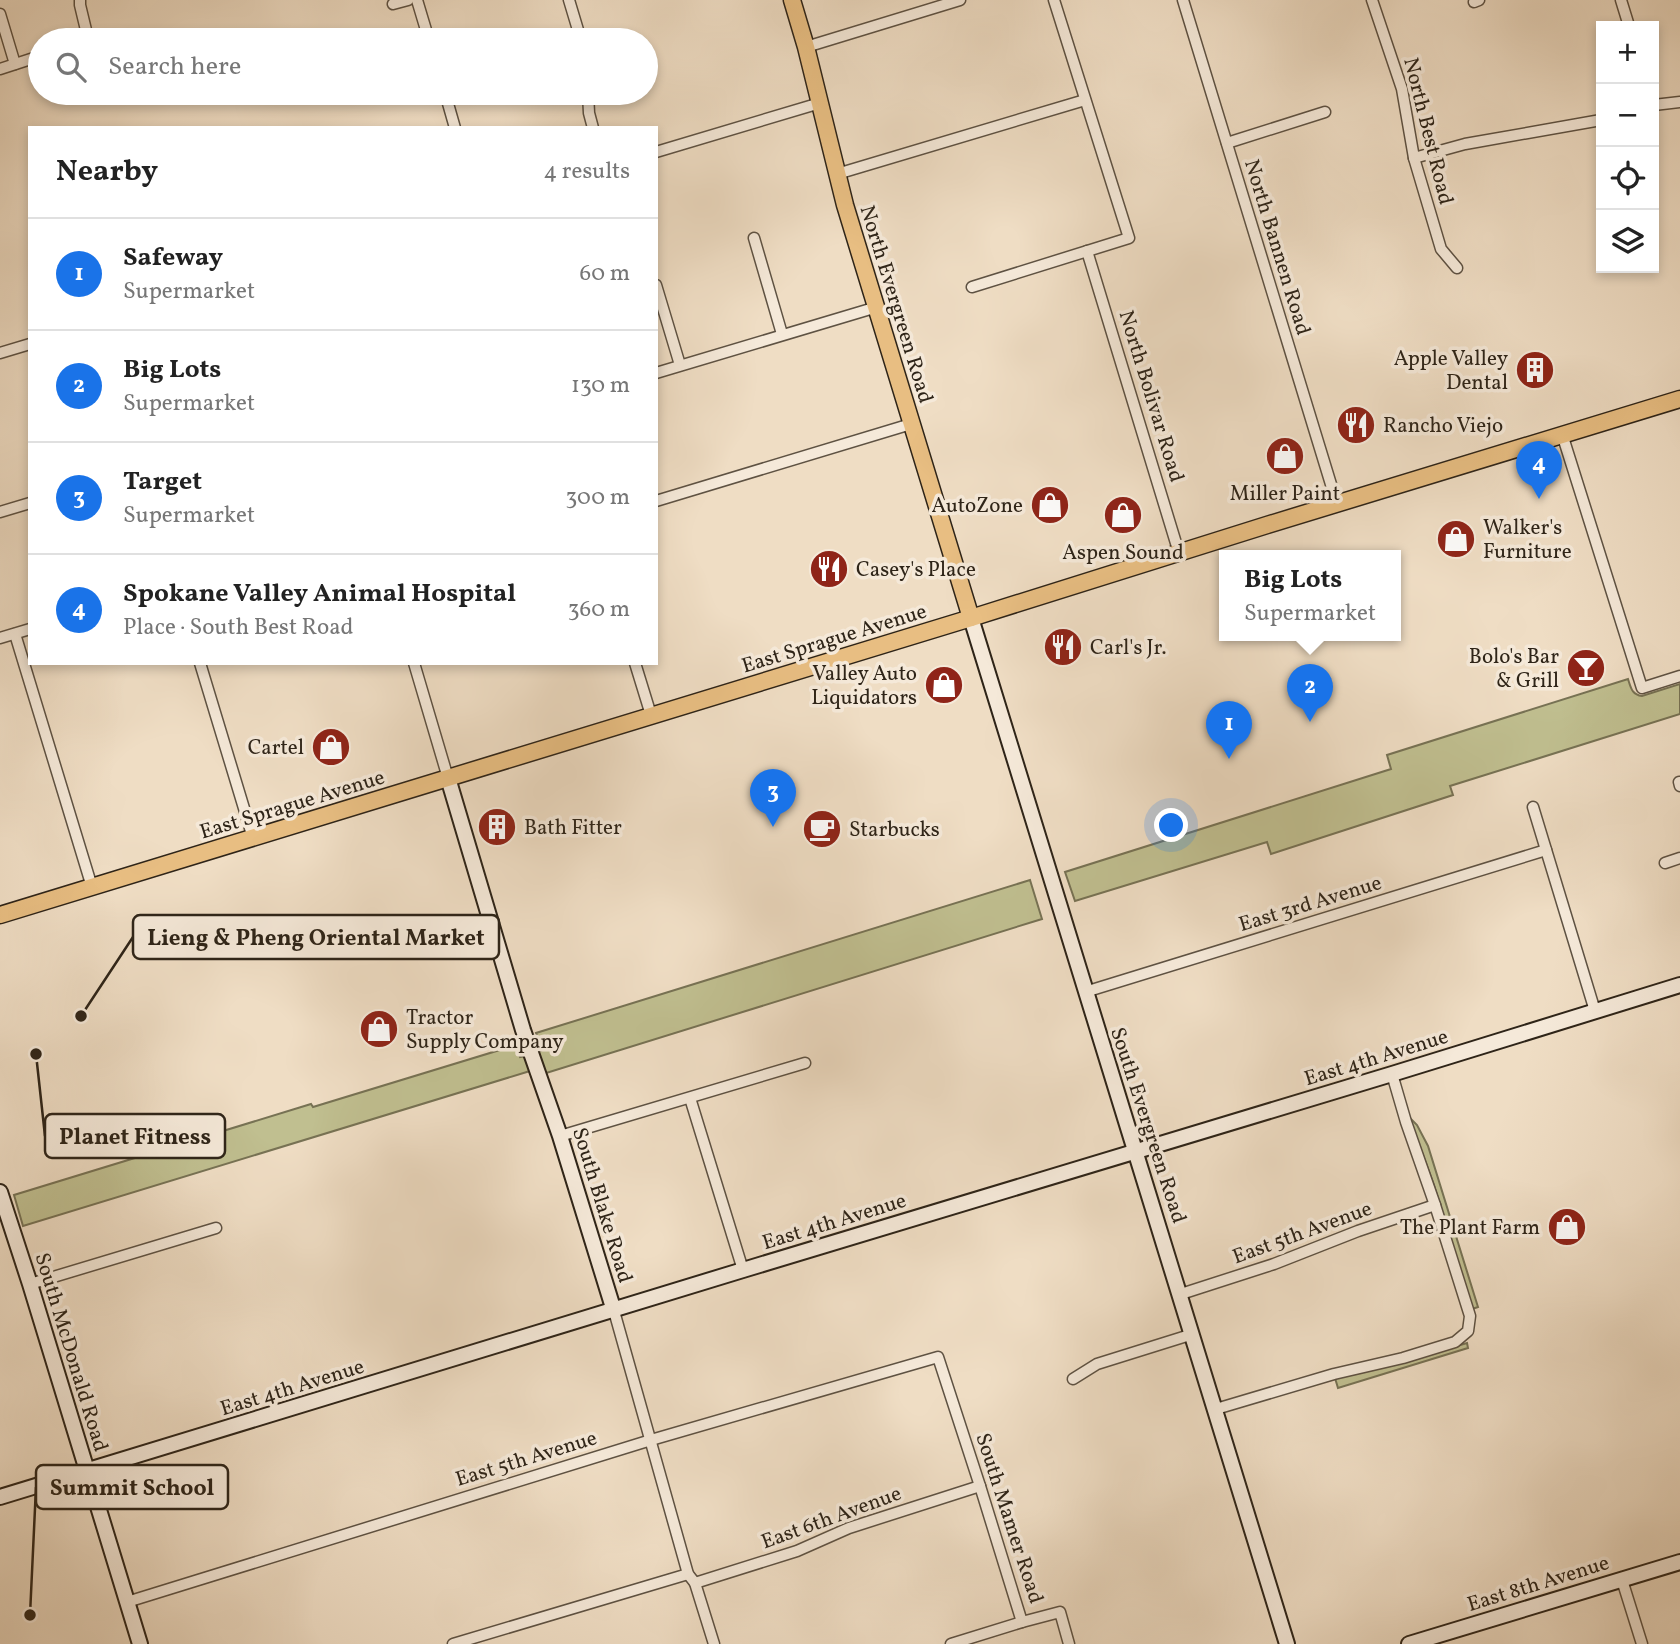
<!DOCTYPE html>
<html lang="en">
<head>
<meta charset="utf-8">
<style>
  body { margin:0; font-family:Vollkorn,serif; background:#f6f6f6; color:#222 }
  .controls { position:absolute; right:21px; top:21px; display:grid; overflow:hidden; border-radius:0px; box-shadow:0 4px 10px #0003 }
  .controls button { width:63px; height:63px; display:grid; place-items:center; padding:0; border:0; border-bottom:2px solid #e0e0e0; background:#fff; color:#222; font:35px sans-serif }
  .you { position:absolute; left:1172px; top:826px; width:24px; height:24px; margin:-18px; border:5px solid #fff; border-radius:50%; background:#1a73e8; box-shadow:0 0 0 10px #1a73e833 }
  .badge { display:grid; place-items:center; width:46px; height:46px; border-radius:50%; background:#1a73e8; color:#fff; font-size:23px; font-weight:700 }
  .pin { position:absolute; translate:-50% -58px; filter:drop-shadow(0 2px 4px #0008) }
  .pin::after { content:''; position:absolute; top:37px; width:24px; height:21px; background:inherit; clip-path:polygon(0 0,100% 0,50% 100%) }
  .popup { position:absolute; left:1219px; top:550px; width:182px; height:91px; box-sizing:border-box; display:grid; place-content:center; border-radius:0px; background:#fff; filter:drop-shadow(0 2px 5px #0005); font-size:23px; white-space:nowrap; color:#767676 }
  .popup b { font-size:26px; color:#222 }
  .popup::after { content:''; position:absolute; left:50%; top:100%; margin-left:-14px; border:14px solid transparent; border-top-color:#fff }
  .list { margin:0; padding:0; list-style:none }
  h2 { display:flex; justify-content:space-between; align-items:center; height:91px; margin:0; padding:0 28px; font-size:30px }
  h2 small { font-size:23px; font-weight:400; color:#767676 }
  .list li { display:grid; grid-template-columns:46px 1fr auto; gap:21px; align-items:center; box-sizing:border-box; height:112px; padding:0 28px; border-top:2px solid #e0e0e0 }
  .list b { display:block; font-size:26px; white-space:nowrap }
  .list p { margin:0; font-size:23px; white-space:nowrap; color:#767676 }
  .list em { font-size:23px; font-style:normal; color:#767676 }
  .icon { flex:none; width:38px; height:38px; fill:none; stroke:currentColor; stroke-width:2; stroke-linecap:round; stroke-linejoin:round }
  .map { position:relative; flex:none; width:1680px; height:1644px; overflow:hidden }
  .search { position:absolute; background:#fff; box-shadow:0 4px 10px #0003; left:28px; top:28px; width:630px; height:77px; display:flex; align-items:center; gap:18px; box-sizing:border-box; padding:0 24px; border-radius:38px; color:#767676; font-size:26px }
  .panel { position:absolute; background:#fff; box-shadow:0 4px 10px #0003; left:28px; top:126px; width:630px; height:539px; border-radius:0px }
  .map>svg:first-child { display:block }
</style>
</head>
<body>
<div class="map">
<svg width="1680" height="1644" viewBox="0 0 1680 1644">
  <rect width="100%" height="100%" fill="#efddc4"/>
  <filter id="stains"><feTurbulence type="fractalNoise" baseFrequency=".00286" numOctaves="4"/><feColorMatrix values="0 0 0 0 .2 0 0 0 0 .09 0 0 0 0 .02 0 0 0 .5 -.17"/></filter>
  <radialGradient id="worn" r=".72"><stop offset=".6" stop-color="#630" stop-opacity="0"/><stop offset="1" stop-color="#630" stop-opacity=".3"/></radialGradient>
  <g fill="#c0bf90" stroke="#777254" stroke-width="2">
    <path d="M 1628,679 C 1631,688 1632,695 1642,696 L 1680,684 L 1680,714 L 1450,786 L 1453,795 L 1271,854 L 1267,842 L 1075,901 L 1065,872 L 1391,769 L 1387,755 Z"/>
    <polygon points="1030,880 1042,919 543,1074 536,1053 542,1050 536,1033"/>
    <polygon points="516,1045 520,1057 526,1056 530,1071 23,1226 14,1195 311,1104 313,1107"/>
    <polygon points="1409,1117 1417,1125 1428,1146 1478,1307 1472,1309 1434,1185"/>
    <polygon points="1467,1343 1468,1348 1338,1388 1335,1378 1413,1359"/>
  </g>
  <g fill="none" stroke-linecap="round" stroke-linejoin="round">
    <g stroke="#5e5243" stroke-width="13">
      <g id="street">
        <polyline points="417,0 429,40"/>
        <polyline points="569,0 581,40"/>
        <polyline points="1183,0 1337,504"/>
        <polyline points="1372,0 1402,89 1414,158 1441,249 1457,268"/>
        <polyline points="1621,0 1629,26"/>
        <polyline points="1474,2 1479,0"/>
        <polyline points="393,4 408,0"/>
        <polyline points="0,14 15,64"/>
        <polyline points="80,40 86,30 80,5 80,0"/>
        <polyline points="806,47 960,0"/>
        <polyline points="0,69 40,56"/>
        <polyline points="445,93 455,128"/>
        <polyline points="588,93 589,113 593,128"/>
        <polyline points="1654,105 1680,102"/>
        <polyline points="1227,143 1325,112"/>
        <polyline points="656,152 820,103"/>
        <polyline points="1414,158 1465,144 1601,120"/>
        <polyline points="837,174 1085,100"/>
        <polyline points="754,238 782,334"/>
        <polyline points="1087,251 1179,553"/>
        <polyline points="656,285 680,365"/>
        <polyline points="972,287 1129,238 1054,0"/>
        <polyline points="0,353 30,344"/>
        <polyline points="656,373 877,307"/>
        <polyline points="1562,434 1642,688 1680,676"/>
        <polyline points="656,501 911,424"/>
        <polyline points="0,512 30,503"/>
        <polyline points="15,634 92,887"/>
        <polyline points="0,638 30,629"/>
        <polyline points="200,663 253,838"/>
        <polyline points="414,663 448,778"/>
        <polyline points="635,663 651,715"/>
        <polyline points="1679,782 1680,786"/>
        <polyline points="1533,807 1595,1011"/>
        <polyline points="1665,863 1680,858"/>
        <polyline points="1085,992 1546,850"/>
        <polyline points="690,1098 743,1270"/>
        <polyline points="560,1136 805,1063"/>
        <polyline points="30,1284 216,1228"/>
        <polyline points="1181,1294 1274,1264 1358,1231 1435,1205"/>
        <polyline points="614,1311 688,1574 695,1583 714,1644"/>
        <polyline points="1073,1379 1097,1364 1193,1334"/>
        <polyline points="1216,1409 1334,1374 1403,1358 1455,1342 1468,1331 1470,1316 1435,1205 1406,1122 1392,1074"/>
        <polyline points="1622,1580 1642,1644"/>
        <polyline points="695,1583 797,1551 849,1528 980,1486"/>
        <polyline points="127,1602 651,1440 938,1357 980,1486 1022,1622 1060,1612 1069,1644"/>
        <polyline points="453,1644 688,1574"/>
        <polyline points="951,1644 1022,1622"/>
      </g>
    </g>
    <g stroke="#2e2418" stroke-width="18">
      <g id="secondary">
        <path d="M 971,618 C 1075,960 1183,1302 1287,1644"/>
        <polyline points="448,778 523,1030 560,1136 614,1311"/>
        <polyline points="0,1192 30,1284 140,1644"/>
        <polyline points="0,1497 743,1270 1392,1074 1680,985"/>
        <polyline points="1409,1644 1680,1562"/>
      </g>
    </g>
    <g stroke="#2e2418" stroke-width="19">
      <g id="primary">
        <polyline points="792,0 806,47 845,205 971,618"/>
        <polyline points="0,915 971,618 1267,525 1680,399"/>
      </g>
    </g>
    <use href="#street" stroke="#f5e9d9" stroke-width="10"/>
    <use href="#secondary" stroke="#f5e9d9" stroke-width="14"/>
    <use href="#primary" stroke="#e8be82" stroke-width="16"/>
  </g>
  <defs>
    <g id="building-disc" transform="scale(2.0125)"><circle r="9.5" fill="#8f2418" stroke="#f5e9d9"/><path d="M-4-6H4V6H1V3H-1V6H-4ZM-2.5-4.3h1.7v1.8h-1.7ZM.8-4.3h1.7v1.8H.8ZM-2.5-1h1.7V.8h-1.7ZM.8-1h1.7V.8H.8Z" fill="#fff"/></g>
    <g id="restaurant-disc" transform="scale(2.0125)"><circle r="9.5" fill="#8f2418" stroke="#f5e9d9"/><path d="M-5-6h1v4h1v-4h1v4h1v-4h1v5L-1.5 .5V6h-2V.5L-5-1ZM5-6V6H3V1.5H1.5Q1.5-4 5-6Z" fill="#fff"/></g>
    <g id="shop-disc" transform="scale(2.0125)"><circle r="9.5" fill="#8f2418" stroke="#f5e9d9"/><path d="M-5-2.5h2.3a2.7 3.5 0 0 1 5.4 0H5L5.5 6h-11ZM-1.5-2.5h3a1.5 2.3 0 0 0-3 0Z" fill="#fff"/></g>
    <g id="bar-disc" transform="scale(2.0125)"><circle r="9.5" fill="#8f2418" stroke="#f5e9d9"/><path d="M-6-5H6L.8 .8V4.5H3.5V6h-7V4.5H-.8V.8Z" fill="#fff"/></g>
    <g id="cafe-disc" transform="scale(2.0125)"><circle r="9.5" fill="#8f2418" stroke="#f5e9d9"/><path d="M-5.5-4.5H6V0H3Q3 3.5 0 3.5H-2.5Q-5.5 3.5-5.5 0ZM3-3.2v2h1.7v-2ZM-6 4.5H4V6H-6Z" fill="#fff"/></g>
  </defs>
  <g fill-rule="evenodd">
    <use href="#building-disc" x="1535" y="370"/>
    <use href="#restaurant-disc" x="1356" y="425"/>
    <use href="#shop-disc" x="1285" y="456"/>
    <use href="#shop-disc" x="1050" y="505"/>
    <use href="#shop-disc" x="1123" y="515"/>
    <use href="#shop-disc" x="1456" y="539"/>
    <use href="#restaurant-disc" x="829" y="569"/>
    <use href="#restaurant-disc" x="1063" y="647"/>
    <use href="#bar-disc" x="1586" y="668"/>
    <use href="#shop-disc" x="944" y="685"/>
    <use href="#shop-disc" x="331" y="747"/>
    <use href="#building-disc" x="497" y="827"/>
    <use href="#cafe-disc" x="822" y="829"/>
    <use href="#shop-disc" x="379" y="1029"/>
    <use href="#shop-disc" x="1567" y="1227"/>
  </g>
  <g text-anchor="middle" stroke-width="7" stroke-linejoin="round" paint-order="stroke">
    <g font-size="21" fill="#2e2418" stroke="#f5e9d9">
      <text transform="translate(1429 131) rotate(76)" y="7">North Best Road</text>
      <text transform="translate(1278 247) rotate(73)" y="7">North Bannen Road</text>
      <text transform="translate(897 304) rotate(73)" y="7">North Evergreen Road</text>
      <text transform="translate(1152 396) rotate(73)" y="7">North Bolivar Road</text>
      <text transform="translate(834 638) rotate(-17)" y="7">East Sprague Avenue</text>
      <text transform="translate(292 804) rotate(-17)" y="7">East Sprague Avenue</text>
      <text transform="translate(1310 903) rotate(-17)" y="7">East 3rd Avenue</text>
      <text transform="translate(1376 1057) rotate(-17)" y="7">East 4th Avenue</text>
      <text transform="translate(1149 1125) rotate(72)" y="7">South Evergreen Road</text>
      <text transform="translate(603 1205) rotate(73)" y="7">South Blake Road</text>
      <text transform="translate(834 1221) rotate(-17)" y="7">East 4th Avenue</text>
      <text transform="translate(1302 1232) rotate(-20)" y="7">East 5th Avenue</text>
      <text transform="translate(72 1352) rotate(73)" y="7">South McDonald Road</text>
      <text transform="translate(292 1387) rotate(-17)" y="7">East 4th Avenue</text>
      <text transform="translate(526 1458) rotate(-17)" y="7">East 5th Avenue</text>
      <text transform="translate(831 1517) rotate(-20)" y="7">East 6th Avenue</text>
      <text transform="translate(1010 1518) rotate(72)" y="7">South Mamer Road</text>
      <text transform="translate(1538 1583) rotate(-17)" y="7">East 8th Avenue</text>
    </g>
    <g font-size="21" fill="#2e2418" stroke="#f5e9d9" text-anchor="start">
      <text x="1508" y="365" text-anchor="end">Apple Valley<tspan x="1508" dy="24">Dental</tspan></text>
      <text x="1383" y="432">Rancho Viejo</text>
      <text x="1285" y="500" text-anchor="middle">Miller Paint</text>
      <text x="1023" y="512" text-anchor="end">AutoZone</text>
      <text x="1483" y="534">Walker's<tspan x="1483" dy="24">Furniture</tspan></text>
      <text x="1123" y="559" text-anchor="middle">Aspen Sound</text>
      <text x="856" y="576">Casey's Place</text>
      <text x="1090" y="654">Carl's Jr.</text>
      <text x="1559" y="663" text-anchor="end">Bolo's Bar<tspan x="1559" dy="24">&amp; Grill</tspan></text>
      <text x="917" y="680" text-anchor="end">Valley Auto<tspan x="917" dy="24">Liquidators</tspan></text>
      <text x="304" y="754" text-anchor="end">Cartel</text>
      <text x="524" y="834">Bath Fitter</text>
      <text x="849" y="836">Starbucks</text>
      <text x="406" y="1024">Tractor<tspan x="406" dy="24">Supply Company</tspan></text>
      <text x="1540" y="1234" text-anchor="end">The Plant Farm</text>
    </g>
  </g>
  <path fill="none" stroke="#2e2418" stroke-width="2.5" d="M81 1016L133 937M36 1054L45 1136M30 1615L36 1487"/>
  <g fill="#2e2418" stroke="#f5e9d9" stroke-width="2.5">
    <circle cx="81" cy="1016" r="7"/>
    <circle cx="36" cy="1054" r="7"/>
    <circle cx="30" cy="1615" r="7"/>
  </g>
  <g fill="#f5e9d9" stroke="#2e2418" stroke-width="2.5">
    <rect x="133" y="915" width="366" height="44" rx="7"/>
    <rect x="45" y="1114" width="180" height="44" rx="7"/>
    <rect x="36" y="1465" width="192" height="44" rx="7"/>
  </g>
  <g font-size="23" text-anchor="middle" font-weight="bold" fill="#2e2418">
    <text x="316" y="945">Lieng &amp; Pheng Oriental Market</text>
    <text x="135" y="1144">Planet Fitness</text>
    <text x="132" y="1495">Summit School</text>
  </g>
  <rect width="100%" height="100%" filter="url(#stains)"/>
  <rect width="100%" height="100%" fill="url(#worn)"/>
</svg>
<div class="controls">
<button>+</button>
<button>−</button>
<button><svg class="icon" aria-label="locate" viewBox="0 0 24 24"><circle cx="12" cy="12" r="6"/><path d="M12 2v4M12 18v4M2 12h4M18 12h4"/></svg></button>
<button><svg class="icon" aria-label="layers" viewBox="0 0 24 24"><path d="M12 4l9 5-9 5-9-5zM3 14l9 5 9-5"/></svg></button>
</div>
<div class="you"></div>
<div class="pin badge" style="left:1229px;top:759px">1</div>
<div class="pin badge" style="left:1310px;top:722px">2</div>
<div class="popup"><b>Big Lots</b>Supermarket</div>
<div class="pin badge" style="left:773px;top:827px">3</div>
<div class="pin badge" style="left:1539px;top:499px">4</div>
<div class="search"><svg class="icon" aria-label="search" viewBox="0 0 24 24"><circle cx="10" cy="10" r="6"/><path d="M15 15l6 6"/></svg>Search here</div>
<section class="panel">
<h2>Nearby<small>4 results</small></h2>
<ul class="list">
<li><span class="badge">1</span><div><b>Safeway</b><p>Supermarket</p></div><em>60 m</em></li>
<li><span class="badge">2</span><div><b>Big Lots</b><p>Supermarket</p></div><em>130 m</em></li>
<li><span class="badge">3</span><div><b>Target</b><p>Supermarket</p></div><em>300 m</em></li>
<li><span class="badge">4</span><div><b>Spokane Valley Animal Hospital</b><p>Place · South Best Road</p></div><em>360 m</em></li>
</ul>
</section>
</div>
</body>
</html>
